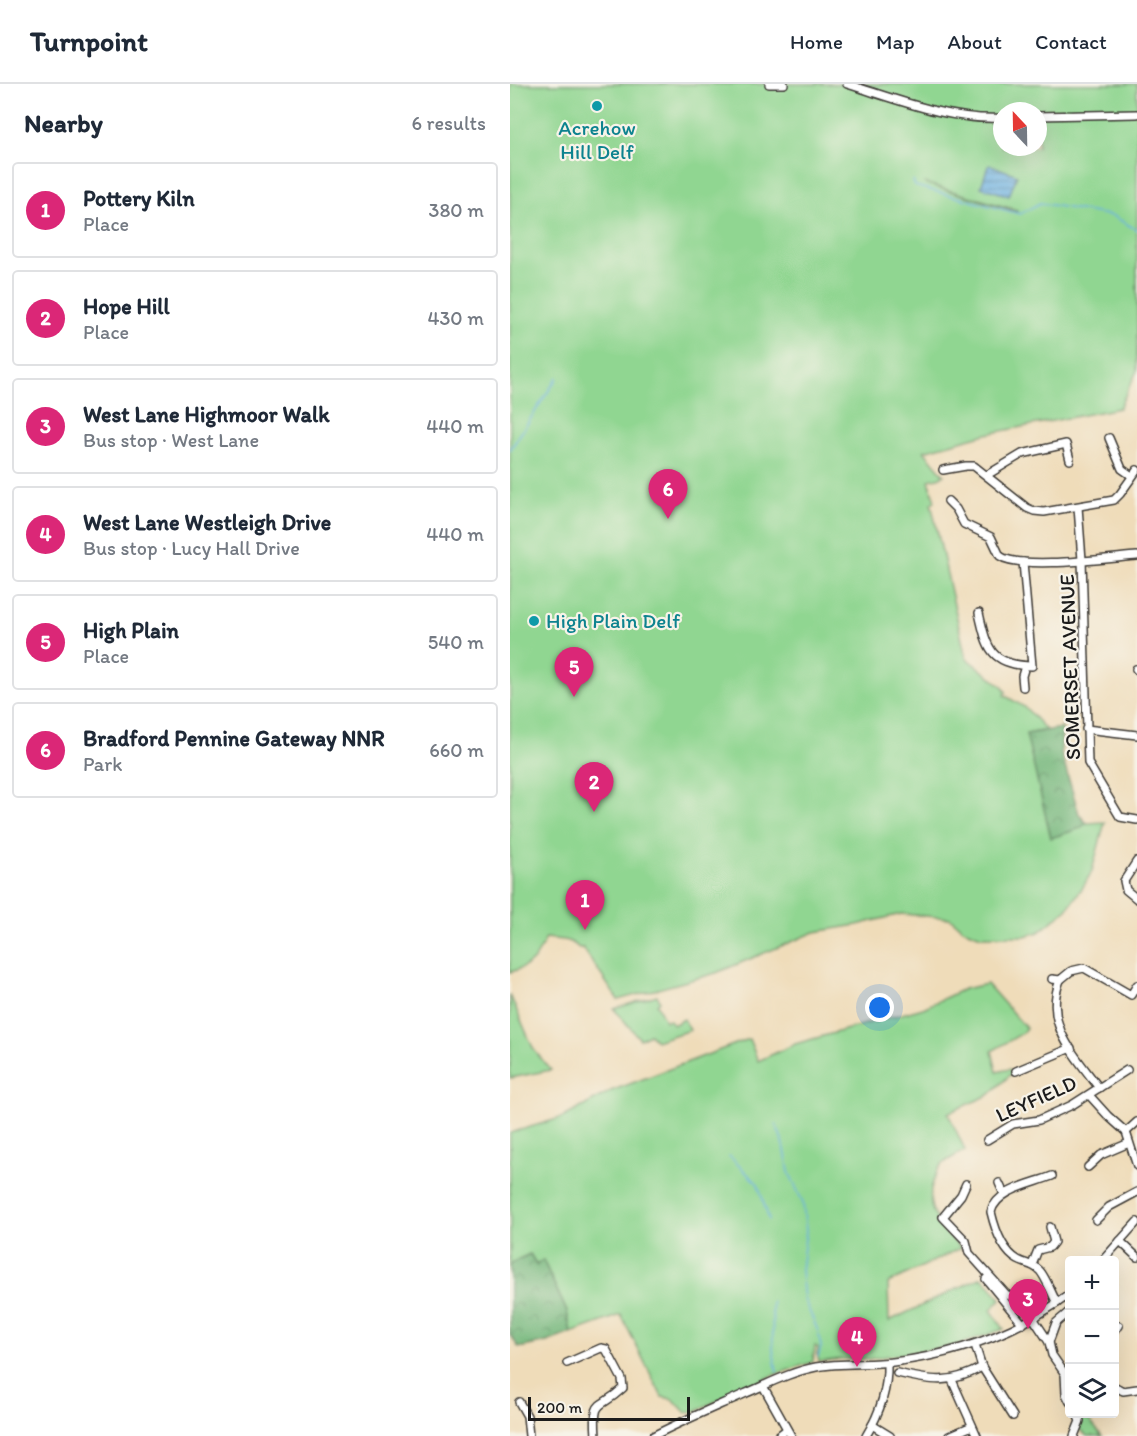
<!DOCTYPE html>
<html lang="en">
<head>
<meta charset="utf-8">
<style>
  body { margin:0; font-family:Itim,sans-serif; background:#f6f6f7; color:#1f2937 }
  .controls { position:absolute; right:18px; bottom:18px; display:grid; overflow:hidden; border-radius:6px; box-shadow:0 6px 24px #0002 }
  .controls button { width:54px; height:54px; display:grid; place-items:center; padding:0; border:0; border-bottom:2px solid #e0e1e3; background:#fff; color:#1f2937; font:30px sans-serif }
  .compass { position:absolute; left:483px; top:18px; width:54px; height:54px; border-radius:50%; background:#fff; box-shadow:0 6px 24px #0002; rotate:338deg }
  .scale { position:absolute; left:18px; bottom:15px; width:162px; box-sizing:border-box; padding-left:6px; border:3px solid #1c1c1c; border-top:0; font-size:16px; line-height:21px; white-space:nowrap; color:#1c1c1c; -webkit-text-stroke:4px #f7f3e8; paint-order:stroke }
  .you { position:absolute; left:370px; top:924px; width:21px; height:21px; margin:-15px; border:4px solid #fff; border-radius:50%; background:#1a73e8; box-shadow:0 0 0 9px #1a73e833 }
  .badge { display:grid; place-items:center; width:39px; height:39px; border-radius:50%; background:#db2777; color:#fff; font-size:20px; font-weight:700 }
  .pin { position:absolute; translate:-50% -50px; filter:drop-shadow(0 2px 3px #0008) }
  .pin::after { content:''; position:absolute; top:32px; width:21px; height:18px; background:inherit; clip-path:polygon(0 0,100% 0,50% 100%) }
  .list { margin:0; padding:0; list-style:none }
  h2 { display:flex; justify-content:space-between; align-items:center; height:78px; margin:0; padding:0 24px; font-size:26px }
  h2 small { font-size:20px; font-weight:400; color:#747a83 }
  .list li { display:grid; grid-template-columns:39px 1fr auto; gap:18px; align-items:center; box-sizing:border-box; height:96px; margin:0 12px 12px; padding:0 12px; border:2px solid #e0e1e3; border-radius:6px }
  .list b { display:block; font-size:22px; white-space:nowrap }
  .list p { margin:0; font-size:20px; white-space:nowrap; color:#747a83 }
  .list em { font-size:20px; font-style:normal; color:#747a83 }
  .icon { flex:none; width:33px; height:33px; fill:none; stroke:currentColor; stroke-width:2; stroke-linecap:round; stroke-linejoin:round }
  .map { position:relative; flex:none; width:627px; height:1352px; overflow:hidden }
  header { display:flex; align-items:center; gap:36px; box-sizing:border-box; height:84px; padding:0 30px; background:#fff; border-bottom:2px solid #e0e1e3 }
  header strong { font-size:28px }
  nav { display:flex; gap:33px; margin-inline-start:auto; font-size:21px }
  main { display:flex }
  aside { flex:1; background:#fff }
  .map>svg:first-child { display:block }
</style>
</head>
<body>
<header>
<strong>Turnpoint</strong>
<nav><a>Home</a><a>Map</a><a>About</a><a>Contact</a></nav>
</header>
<main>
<aside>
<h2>Nearby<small>6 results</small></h2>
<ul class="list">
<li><span class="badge">1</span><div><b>Pottery Kiln</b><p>Place</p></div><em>380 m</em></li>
<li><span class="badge">2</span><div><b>Hope Hill</b><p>Place</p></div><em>430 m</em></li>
<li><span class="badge">3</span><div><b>West Lane Highmoor Walk</b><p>Bus stop · West Lane</p></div><em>440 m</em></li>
<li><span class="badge">4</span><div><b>West Lane Westleigh Drive</b><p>Bus stop · Lucy Hall Drive</p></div><em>440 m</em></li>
<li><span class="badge">5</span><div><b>High Plain</b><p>Place</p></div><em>540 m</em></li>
<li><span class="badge">6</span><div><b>Bradford Pennine Gateway NNR</b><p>Park</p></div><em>660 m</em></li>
</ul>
</aside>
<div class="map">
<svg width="627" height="1352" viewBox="0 0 627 1352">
  <defs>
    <pattern id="forest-crowns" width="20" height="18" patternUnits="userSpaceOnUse" patternTransform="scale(1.5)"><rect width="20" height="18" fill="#74b77b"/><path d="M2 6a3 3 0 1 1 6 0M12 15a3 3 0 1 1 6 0" fill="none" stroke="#5e9464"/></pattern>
    <pattern id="water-rules" width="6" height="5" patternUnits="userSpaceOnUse" patternTransform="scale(1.5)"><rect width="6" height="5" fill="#6ab0e1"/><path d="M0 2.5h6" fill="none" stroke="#568eb6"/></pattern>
  </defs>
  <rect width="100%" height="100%" fill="#f7f3e8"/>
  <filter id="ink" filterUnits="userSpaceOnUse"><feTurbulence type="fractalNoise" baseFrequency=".0167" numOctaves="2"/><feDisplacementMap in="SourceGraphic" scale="12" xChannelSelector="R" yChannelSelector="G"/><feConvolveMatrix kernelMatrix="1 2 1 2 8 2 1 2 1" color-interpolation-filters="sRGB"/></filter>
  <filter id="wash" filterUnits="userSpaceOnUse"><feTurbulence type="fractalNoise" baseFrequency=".008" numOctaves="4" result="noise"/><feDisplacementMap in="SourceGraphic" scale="24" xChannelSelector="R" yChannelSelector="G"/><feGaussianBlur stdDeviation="1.35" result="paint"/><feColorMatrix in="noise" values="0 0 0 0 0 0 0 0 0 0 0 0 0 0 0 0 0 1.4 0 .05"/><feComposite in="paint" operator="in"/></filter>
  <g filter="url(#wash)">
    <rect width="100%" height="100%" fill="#efdcb9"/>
    <g fill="#90d691" stroke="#567956" stroke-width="1.5" fill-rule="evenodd">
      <path d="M 0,0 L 627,0 L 627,287 L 609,324 L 476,350 L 414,367 L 434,391 L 428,394 L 419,396 L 425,418 L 421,419 L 456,574 L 492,602 L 496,608 L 494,611 L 516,624 L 536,646 L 516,650 L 568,745 L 577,739 L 595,738 L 582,787 L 573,803 L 557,825 L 529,848 L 515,852 L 471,852 L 453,845 L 440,834 L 391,830 L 347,841 L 305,848 L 206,889 L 108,916 L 73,864 L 69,864 C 59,854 50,856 36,854 C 26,874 24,882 0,888 ZM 492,27 L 528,27 L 528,63 L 492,63 ZM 414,99 L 507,126 L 507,128 Z"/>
      <path d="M 477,900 L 516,944 L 511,950 L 482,967 L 487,988 L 499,985 L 503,988 L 479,1011 L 438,1029 L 455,1066 C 448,1071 438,1075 431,1081 C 427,1086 425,1092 423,1098 C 413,1127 433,1145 451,1164 L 378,1199 L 379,1237 L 472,1193 L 491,1215 L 481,1226 L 494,1245 L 445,1262 L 359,1275 L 331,1275 L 309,1278 L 307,1270 L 308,1264 L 305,1262 L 303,1278 L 264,1291 L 185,1327 L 176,1329 L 163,1315 L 152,1313 L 111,1231 L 61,1249 L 57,1228 L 33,1176 L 26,1180 L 20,1170 L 7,1176 L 0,1182 L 0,1049 L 54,1033 L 101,1007 L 239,955 L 248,977 L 285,960 L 413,924 L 454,905 Z"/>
      <polygon points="0,911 24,966 41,986 0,994"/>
      <polygon points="147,911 150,917 147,920 155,937 160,936 163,941 174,935 180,946 146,957 140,950 130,955 104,925"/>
      <polygon points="567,1330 577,1330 572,1334 579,1336 592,1352 577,1352 569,1345"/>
    </g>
    <g fill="url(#forest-crowns)" stroke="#486a4c" stroke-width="1.5">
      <polygon points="552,644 551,669 569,730 577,739 568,745 541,754 516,650"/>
      <polygon points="20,1170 26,1180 33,1176 57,1228 61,1249 37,1258 9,1264 0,1251 0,1182 7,1176"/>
    </g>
    <polygon fill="url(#water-rules)" stroke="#43667e" stroke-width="1.5" points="480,81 507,91 499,112 471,103 478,82"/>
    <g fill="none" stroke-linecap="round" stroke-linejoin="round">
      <g stroke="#6ab0e1" stroke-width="1.5">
        <polyline points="403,97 405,102 510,130 530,119 603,132 627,146"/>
        <polyline points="0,366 47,294"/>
        <polyline points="266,1040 274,1061 279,1088 293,1119 296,1147 291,1186 294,1215 308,1247 311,1263 308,1273"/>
        <polyline points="219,1072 248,1100 259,1136"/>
        <polyline points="262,1218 263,1266 267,1288"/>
      </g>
    </g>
  </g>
  <g filter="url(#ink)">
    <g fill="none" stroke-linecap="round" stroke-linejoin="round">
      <g stroke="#3c3934" stroke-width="10">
        <g id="minor">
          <polyline points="259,0 274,0"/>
          <path d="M 337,0 C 386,15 440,37 492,34"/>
          <polyline points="528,32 627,30"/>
          <polyline points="599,354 612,385 622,392"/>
          <polyline points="433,386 456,382 464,382 517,424 524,427 534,428 604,416 610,410 627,386"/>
          <polyline points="477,391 512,370 556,360 560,376"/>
          <path d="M 438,417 L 446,425 L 454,440 L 481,453 L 490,472 C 509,486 600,474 627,472"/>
          <polyline points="568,423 572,476 578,679 610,733 627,736"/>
          <path d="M 469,529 C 477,565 481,581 522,582 L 513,478"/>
          <polyline points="626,585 627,586"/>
          <polyline points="513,603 512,592 515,582"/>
          <polyline points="576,645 627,651"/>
          <polyline points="627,777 614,797 616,806 627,815"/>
          <polyline points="542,895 550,896 561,887 574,884 621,911 627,901"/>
          <path d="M 550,896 C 533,940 565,971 589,1004"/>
          <polyline points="506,987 561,964"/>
          <polyline points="579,1011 598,1032 616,1048 627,1082"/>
          <polyline points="616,1048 627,1038"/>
          <polyline points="477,1056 503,1040 529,1036 562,1021 617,986"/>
          <polyline points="578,1083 591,1071 619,1059"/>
          <path d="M 542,1092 C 523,1100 487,1105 481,1128 C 485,1145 492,1167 508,1176 C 515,1180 523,1180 529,1186 C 535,1191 542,1211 547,1219"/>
          <polyline points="489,1099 494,1110"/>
          <polyline points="456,1100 451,1111 433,1133 456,1157 459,1169 496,1210 520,1223 526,1233"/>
          <polyline points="586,1136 599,1123 627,1108"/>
          <polyline points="610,1157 627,1173"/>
          <polyline points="593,1176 627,1138"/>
          <polyline points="522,1181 528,1166 540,1163 544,1158 540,1143"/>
          <polyline points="476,1195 513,1240"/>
          <polyline points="523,1234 539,1258 542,1271 555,1290 556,1310 560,1318"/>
          <polyline points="604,1246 609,1242"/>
          <polyline points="539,1258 546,1239 560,1227"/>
          <path d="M 57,1279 L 91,1264 L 96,1265 L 112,1295 L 113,1304 C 89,1327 83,1312 86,1352"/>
          <polyline points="472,1283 503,1332"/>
          <path d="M 387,1289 C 421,1297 440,1301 472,1283 L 465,1261"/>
          <polyline points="442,1296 467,1352"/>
          <polyline points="253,1302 281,1352"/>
          <polyline points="604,1302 613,1307 627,1305"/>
          <polyline points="9,1318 17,1332 19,1352"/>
          <polyline points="362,1341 380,1352"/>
          <path d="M 143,1352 C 172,1337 203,1324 234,1310 C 258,1300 280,1288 306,1283 C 331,1278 358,1281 383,1278 C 448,1270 507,1249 560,1210"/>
          <polyline points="268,1352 276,1346"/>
          <path d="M 356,1352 C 370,1329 378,1305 377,1279"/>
          <polyline points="439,1352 462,1342"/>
          <polyline points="564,1352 570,1337 567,1330"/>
        </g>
      </g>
      <use href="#minor" stroke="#fff" stroke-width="7"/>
    </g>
  </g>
  <g fill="#0f9aa8" stroke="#f7f3e8" stroke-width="2">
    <circle cx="87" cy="22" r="6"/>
    <circle cx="24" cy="537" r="6"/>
  </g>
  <g text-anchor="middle" stroke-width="4.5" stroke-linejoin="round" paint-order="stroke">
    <g font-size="21" fill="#0d838f" stroke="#f7f3e8">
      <text x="87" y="51">Acrehow<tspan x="87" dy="24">Hill Delf</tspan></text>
      <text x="36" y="544" text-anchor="start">High Plain Delf</text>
    </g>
    <g font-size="21" fill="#1c1c1c" stroke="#f7f3e8">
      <text transform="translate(560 583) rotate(-92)" y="7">SOMERSET AVENUE</text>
      <text transform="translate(526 1015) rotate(-24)" y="7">LEYFIELD</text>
    </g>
  </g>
</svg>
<div class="controls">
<button>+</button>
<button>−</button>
<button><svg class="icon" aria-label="layers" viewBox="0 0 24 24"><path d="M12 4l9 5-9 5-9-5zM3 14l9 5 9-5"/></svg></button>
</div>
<svg class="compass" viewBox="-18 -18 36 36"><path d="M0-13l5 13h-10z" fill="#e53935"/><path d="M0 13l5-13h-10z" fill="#747a83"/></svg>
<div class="scale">200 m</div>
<div class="you"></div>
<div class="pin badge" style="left:75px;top:846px">1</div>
<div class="pin badge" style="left:84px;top:728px">2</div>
<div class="pin badge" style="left:518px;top:1245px">3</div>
<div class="pin badge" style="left:347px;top:1283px">4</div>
<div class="pin badge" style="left:64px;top:613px">5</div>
<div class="pin badge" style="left:158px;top:435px">6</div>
</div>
</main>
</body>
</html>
